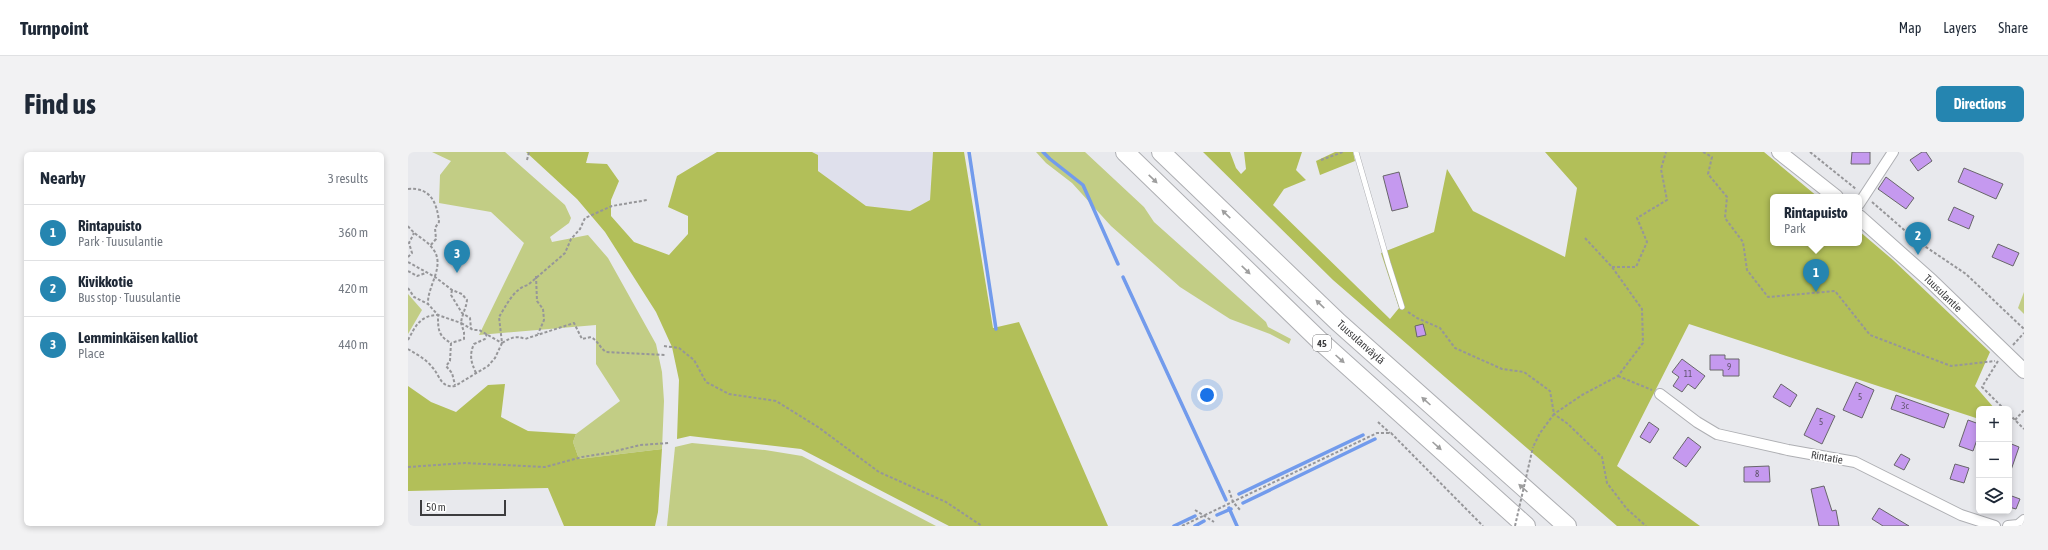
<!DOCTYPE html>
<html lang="en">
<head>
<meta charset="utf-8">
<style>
  body { margin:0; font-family:"Asap Condensed",sans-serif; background:#f2f2f3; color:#1f2937 }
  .controls { position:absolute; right:12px; bottom:12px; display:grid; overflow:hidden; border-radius:6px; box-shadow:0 2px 6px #0003 }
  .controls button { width:36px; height:36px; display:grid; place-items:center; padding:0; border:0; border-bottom:1px solid #e0e1e3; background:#fff; color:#1f2937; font:20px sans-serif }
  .scale { position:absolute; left:12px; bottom:10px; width:86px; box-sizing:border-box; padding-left:4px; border:2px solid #3c3c3e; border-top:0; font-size:11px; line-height:14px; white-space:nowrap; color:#3c3c3e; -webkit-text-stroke:3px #fff; paint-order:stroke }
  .you { position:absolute; left:799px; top:243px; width:14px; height:14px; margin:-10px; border:3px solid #fff; border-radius:50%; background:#1a73e8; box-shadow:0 0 0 6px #1a73e833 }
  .badge { display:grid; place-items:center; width:26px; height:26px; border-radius:50%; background:#2585b0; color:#fff; font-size:13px; font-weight:700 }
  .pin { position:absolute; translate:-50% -33px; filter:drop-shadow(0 1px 2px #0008) }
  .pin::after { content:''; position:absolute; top:21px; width:14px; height:12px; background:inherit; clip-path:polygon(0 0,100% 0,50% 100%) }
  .popup { position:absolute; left:1362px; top:42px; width:92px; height:52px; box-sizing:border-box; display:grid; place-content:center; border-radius:6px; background:#fff; filter:drop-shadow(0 1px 3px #0005); font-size:13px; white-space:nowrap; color:#747a83 }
  .popup b { font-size:15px; color:#1f2937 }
  .popup::after { content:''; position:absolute; left:50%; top:100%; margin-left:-8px; border:8px solid transparent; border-top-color:#fff }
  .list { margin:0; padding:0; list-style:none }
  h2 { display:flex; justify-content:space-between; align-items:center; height:52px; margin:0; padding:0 16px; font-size:17px }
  h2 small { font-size:13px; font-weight:400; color:#747a83 }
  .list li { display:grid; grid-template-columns:26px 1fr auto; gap:12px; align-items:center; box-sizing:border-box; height:56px; padding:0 16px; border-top:1px solid #e0e1e3 }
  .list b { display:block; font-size:15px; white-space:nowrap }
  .list p { margin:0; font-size:13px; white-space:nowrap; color:#747a83 }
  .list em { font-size:13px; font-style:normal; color:#747a83 }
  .icon { flex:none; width:22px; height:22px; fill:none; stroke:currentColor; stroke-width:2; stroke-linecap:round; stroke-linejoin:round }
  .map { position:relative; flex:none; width:1616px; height:374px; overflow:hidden; border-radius:6px }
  header { display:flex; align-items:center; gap:24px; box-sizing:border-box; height:56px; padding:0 20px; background:#fff; border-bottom:1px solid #e0e1e3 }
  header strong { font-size:19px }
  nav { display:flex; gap:22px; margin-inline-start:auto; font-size:14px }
  .intro { display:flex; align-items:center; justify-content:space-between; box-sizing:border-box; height:96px; padding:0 24px }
  h1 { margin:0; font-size:28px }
  .button { padding:10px 18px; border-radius:6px; background:#2585b0; color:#fff; font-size:14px; font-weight:700 }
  main { display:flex; gap:24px; padding:0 24px }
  aside { flex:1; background:#fff; border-radius:6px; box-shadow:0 2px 6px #0003 }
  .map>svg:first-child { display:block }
</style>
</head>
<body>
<header>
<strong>Turnpoint</strong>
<nav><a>Map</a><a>Layers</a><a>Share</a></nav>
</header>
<div class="intro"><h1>Find us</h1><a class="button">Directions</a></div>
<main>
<aside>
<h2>Nearby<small>3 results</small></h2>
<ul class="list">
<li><span class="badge">1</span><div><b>Rintapuisto</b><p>Park · Tuusulantie</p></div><em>360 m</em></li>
<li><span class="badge">2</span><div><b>Kivikkotie</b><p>Bus stop · Tuusulantie</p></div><em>420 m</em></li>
<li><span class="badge">3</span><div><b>Lemminkäisen kalliot</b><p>Place</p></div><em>440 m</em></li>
</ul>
</aside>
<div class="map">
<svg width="1616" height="374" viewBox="0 0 1616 374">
  <rect width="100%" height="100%" fill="#e8e9ed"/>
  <polygon fill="#dfe0ec" points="404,0 525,0 522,48 502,59 458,54 410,19 410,3"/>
  <g fill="#c2cd85">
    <polygon points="24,0 97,0 157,53 163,66 161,71 142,85 144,90 180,83 200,106 248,192 254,220 256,249 254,297 171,307 165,290 168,282 212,249 188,212 188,173 71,183 116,91 83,60 31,51 32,23 43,9"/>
    <polygon points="628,0 677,0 736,55 746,70 858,170 860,175 883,187 881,192 862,182 822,167 772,135 703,74 664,31 638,11"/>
    <polygon points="1616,140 1616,162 1610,156"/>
    <polygon points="0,142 14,158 0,182"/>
    <polygon points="284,291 357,298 394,304 528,374 259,374 267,295"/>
  </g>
  <g fill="#b2bf59">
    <polygon points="118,0 181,0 178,11 199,12 211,29 203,48 203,64 226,90 261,103 280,82 280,64 260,55 269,24 309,0 404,0 410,3 410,19 458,54 502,59 522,48 525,0 556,0 585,176 611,170 700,374 541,374 393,297 282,284 269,287 271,228 264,195 248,160 197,80 169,47"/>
    <polygon points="795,0 822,0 828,16 833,22 838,17 836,0 894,0 888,18 898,28 876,37 865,53 982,167 991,156 973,101 1026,80 1039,17 1065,59 1157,105 1169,36 1137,0 1356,0 1410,45 1365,45 1365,91 1451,91 1451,79 1485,108 1582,200 1567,234 1587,257 1571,257 1571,267 1281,172 1209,314 1292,374 1209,374 925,128"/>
    <polygon points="927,0 945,0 947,9 912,23 908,9"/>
    <polygon points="97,232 93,265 120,279 168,282 165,290 171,307 254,297 250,360 247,374 156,374 140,336 0,339 0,234 23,250 48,260 80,233"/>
  </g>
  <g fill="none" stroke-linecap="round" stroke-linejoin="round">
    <g stroke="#729bec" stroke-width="3.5">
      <polyline points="561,0 588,177"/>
      <polyline points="635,0 642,7 675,33 710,112"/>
      <polyline points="715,125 818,348"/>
      <polyline points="831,342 955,283"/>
      <polyline points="835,351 967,287"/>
      <polyline points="821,356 829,374"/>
      <polyline points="809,363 823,357"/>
      <polyline points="766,374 787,364"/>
      <polyline points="787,374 796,369"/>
    </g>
  </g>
  <g fill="#c599ef" stroke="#68666a">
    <polygon points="1444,0 1462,0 1462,12 1443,12"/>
    <polygon points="1514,0 1518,0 1524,9 1510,19 1502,8"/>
    <polygon points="1556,16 1595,32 1588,47 1550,30"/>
    <polygon points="991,20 1000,55 984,59 975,24"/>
    <polygon points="1478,25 1506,46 1498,57 1470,37"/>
    <polygon points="1546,55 1566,64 1561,77 1540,68"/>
    <polygon points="1590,92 1611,101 1605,114 1584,105"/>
    <polygon points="1015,172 1018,183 1009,185 1007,174"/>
    <polygon points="1302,203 1317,203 1317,207 1331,207 1331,224 1315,224 1315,218 1302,218"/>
    <polygon points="1274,207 1297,224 1287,237 1280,232 1274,240 1265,234 1271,225 1264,220"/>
    <polygon points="1448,230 1466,238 1454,266 1435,258"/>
    <polygon points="1373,232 1389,243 1382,255 1365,245"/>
    <polygon points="1488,243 1541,262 1536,276 1483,257"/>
    <polygon points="1409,256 1427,264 1414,292 1396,283"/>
    <polygon points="1560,268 1571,272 1571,282 1565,299 1551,294"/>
    <polygon points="1241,270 1251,277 1242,291 1232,285"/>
    <polygon points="1280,285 1293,295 1278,315 1265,306"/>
    <polygon points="1601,291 1611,295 1602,321 1601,320"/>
    <polygon points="1493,302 1502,307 1496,318 1486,313"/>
    <polygon points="1547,312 1561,316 1556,331 1542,327"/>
    <polygon points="1361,314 1362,330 1336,330 1336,315"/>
    <polygon points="1416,334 1424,359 1428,358 1431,374 1411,374 1403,337"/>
    <polygon points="1601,343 1612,347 1608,357 1601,355"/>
    <polygon points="1471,356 1501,374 1475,374 1464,367"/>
  </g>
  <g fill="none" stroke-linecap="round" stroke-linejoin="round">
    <g stroke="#aeafb3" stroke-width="6">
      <polyline id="lane" points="948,0 980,111 994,155"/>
    </g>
    <g stroke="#aeafb3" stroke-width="12">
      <g id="street">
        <polyline points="1451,52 1485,0"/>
        <polyline points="1252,242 1289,270 1309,282 1380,298 1447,310 1553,363 1587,374"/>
        <polyline points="1600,374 1610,373 1616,368"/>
      </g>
    </g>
    <g stroke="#aeafb3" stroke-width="16">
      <g id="secondary">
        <polyline points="1371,0 1428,45"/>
        <polyline points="1451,65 1523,129 1616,219"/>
      </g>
    </g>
    <g stroke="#aeafb3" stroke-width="20">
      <g id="highway">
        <polyline points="717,0 911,188 1118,374"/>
        <polyline points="753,0 930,170 1159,374"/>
      </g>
    </g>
    <g stroke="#969699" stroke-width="2" stroke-dasharray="3 2" stroke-linecap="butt">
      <polyline points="1295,0 1304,5 1300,22 1319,45 1317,66 1335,90 1339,118 1360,145 1427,139 1462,183 1543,214 1587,209"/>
      <polyline points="1402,0 1448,37"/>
      <polyline points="119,8 121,0"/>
      <polyline points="913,8 935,0"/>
      <path d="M 0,37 C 22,35 29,50 31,70 L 27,76 L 28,87 L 22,94"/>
      <polyline points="1464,50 1509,89 1558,122 1616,177"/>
      <path d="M 0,74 C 7,84 18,87 25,97 C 38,114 19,134 20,152"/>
      <polyline points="1177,86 1204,115 1234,157 1235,191 1210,224 1174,243 1146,262 1160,272 1194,305 1199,331 1219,357 1238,374"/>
      <polyline points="0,105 4,101 1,91 6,81"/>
      <path d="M 0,110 L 27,125 L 44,138 L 54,142 L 59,148 C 58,157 54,162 53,171 L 65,178 L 71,178 L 94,191"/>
      <polyline points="1204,115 1228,115 1239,90 1229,66 1259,48 1253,17 1258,0"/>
      <polyline points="0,119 9,124 18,121"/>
      <polyline points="128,124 129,149 135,157 136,168 130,182"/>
      <polyline points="0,136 6,145 20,152 30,163 53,171 56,180 56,187 43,191"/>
      <polyline points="44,138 43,143 54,161 62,166 63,177"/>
      <polyline points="1000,160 1009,166 1032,176 1047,196 1094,217 1116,220 1142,239 1146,262 1132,281 1125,295"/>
      <path d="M 0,188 C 7,175 12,163 30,163 C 30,177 30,184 43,191 L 42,209 L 38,214 L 44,221 L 47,233"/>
      <path d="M 94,191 C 103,186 107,183 117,187 L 166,171 L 174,187 L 183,185 C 191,190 191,195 198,200 L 258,203"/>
      <polyline points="1605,193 1616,181"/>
      <polyline points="256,194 271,196 286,208 298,230 321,242 368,249 410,275 471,320 538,350 574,374"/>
      <path d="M 0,197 C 8,202 18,207 24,215 C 32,223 32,236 47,234 L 80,214 L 87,206 L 94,191 L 91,165 C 98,154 106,136 120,133 L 157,101 L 163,87 L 172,77 L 177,66 L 204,54 L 239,48"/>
      <polyline points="1590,209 1574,235 1596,257"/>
      <path d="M 68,221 C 63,210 61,203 66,192 L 77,187 L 79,182"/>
      <polyline points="1210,224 1244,238"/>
      <polyline points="1601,262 1616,277"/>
      <polyline points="1607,268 1616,258"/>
      <polyline points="970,270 982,281"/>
      <polyline points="0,315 57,311 137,315 174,305 200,301 232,293 261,291"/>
      <polyline points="821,338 825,350 833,359"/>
      <polyline points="787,358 806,370"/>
      <polyline points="774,374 969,281 983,281 1075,374"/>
    </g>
    <use href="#lane" stroke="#fff" stroke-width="5"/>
    <use href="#street" stroke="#fff" stroke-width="10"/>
    <use href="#secondary" stroke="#fff" stroke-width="14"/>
    <use href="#highway" stroke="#fff" stroke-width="18"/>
    <polyline stroke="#969699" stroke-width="2" stroke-dasharray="3 2" stroke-linecap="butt" points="1107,374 1125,295"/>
  </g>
  <defs><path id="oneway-solid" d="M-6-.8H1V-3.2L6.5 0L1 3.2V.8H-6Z"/></defs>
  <g fill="#9e9e9e">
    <use href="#oneway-solid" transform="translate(745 27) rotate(44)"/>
    <use href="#oneway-solid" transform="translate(818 62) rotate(-136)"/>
    <use href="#oneway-solid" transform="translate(838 118) rotate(44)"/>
    <use href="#oneway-solid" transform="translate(912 152) rotate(-136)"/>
    <use href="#oneway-solid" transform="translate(932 207) rotate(42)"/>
    <use href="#oneway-solid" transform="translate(1018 249) rotate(-138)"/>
    <use href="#oneway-solid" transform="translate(1029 294) rotate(42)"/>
    <use href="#oneway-solid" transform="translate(1115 336) rotate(-138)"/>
  </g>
  <g text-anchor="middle" stroke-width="4" stroke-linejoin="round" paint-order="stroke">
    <g font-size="9" fill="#5e536a">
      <text x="1321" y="218">9</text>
      <text x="1280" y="225">11</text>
      <text x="1452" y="248">5</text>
      <text x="1497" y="257">3c</text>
      <text x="1413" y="273">5</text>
      <text x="1349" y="325">8</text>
    </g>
    <rect fill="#fff" stroke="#767678" stroke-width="1" x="905" y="183" width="18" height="16" rx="3"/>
    <g font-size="10" font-weight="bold" fill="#3c3c3e">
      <text x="914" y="195">45</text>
    </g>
    <g font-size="11" fill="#3c3c3e" stroke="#fff">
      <text transform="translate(1535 141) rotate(44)" y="4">Tuusulantie</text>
      <text transform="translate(953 190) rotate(42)" y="4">Tuusulanväylä</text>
      <text transform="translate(1419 305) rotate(10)" y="4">Rintatie</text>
    </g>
  </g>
</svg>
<div class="controls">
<button>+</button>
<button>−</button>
<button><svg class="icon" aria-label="layers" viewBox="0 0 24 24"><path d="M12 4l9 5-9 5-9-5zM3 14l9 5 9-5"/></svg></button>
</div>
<div class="scale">50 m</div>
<div class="you"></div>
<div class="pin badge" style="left:1408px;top:140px">1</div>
<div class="popup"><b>Rintapuisto</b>Park</div>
<div class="pin badge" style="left:1510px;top:103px">2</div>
<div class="pin badge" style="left:49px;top:121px">3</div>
</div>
</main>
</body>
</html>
